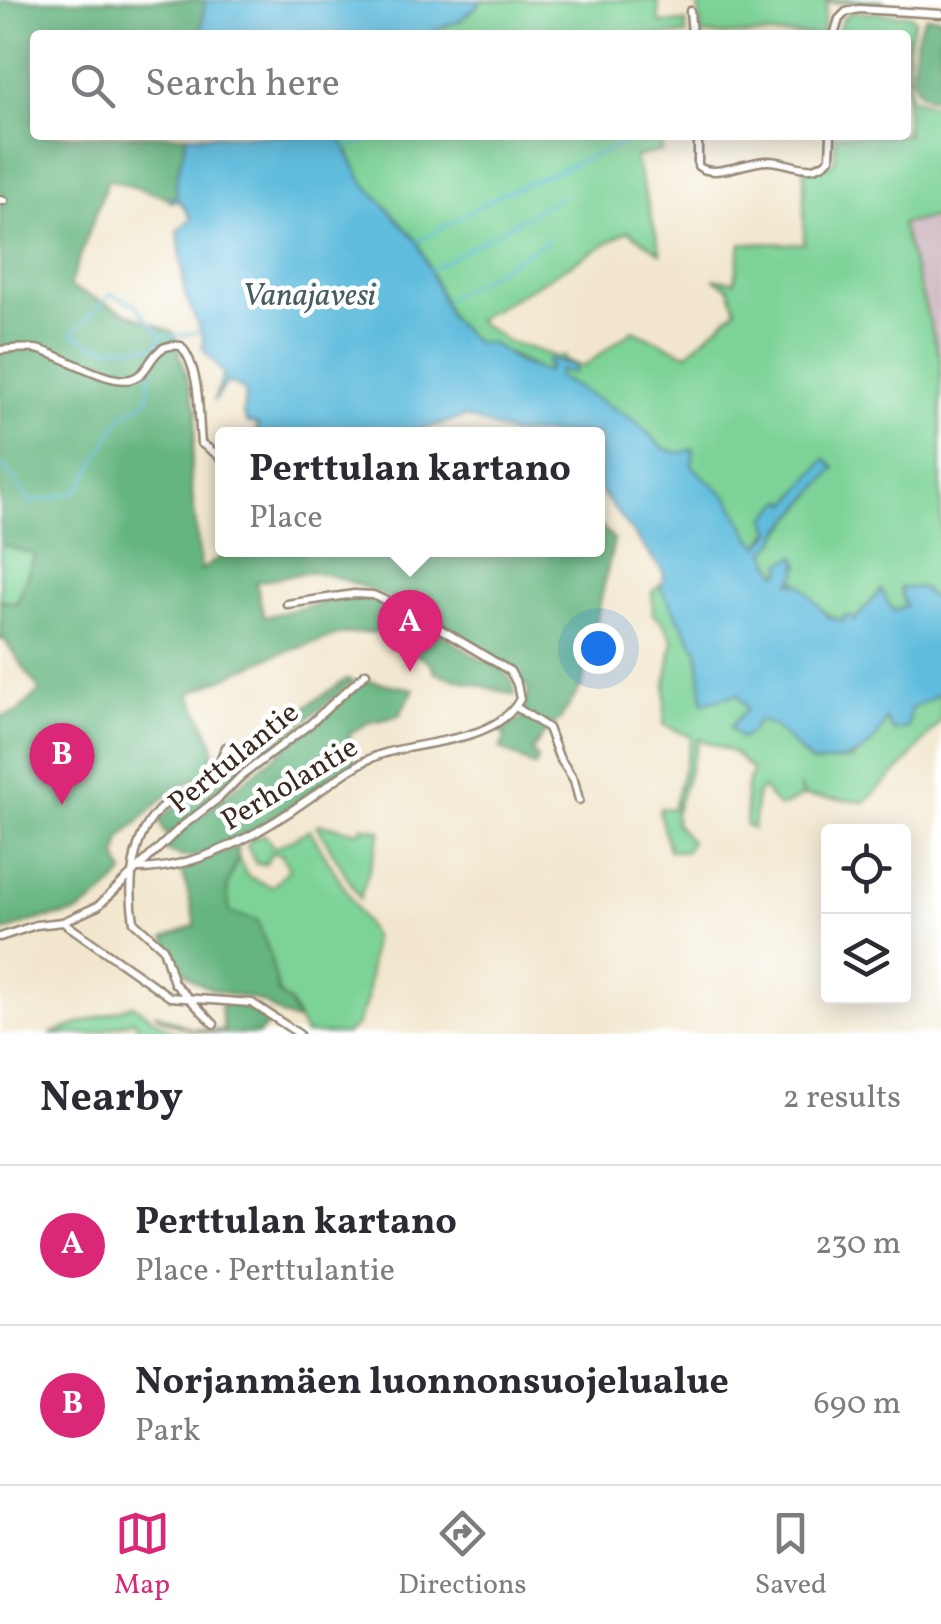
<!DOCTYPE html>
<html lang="en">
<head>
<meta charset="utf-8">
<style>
  body { margin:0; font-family:Vollkorn,serif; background:#f7f7f7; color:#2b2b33 }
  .controls { position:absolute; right:30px; bottom:30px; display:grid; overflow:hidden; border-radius:10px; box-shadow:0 5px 25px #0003 }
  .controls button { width:90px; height:90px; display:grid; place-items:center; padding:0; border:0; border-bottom:2px solid #e1e1e2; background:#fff; color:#2b2b33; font:50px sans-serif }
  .you { position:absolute; left:598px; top:648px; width:35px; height:35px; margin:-25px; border:8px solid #fff; border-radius:50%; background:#1a73e8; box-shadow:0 0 0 15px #1a73e833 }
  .badge { display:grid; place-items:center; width:65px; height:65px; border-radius:50%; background:#db2777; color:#fff; font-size:32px; font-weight:700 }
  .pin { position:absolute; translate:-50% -82px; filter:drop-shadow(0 2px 5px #0008) }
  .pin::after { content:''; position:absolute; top:52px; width:35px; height:30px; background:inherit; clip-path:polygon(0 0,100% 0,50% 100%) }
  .popup { position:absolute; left:215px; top:427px; width:390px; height:130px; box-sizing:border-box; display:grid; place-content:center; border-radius:10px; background:#fff; filter:drop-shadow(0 2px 8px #0005); font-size:32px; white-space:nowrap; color:#7c7c81 }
  .popup b { font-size:38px; color:#2b2b33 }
  .popup::after { content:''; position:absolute; left:50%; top:100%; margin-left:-20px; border:20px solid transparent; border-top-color:#fff }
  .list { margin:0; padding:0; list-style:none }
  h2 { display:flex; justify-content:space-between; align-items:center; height:130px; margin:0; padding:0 40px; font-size:42px }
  h2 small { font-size:32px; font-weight:400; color:#7c7c81 }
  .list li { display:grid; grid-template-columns:65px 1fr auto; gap:30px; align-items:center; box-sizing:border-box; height:160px; padding:0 40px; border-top:2px solid #e1e1e2 }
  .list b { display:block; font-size:38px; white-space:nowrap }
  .list p { margin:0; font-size:32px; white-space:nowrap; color:#7c7c81 }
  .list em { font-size:32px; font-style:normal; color:#7c7c81 }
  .icon { flex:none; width:55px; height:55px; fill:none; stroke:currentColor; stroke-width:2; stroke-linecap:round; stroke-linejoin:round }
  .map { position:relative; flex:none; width:941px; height:1034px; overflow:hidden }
  .search { position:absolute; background:#fff; box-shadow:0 5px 25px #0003; left:30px; right:30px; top:30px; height:110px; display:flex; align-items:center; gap:25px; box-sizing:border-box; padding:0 35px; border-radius:10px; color:#7c7c81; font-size:38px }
  .sheet { height:450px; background:#fff }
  nav { display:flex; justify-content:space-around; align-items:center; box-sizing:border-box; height:140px; border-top:2px solid #e1e1e2; background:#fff; font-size:28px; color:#7c7c81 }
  nav a { display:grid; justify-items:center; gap:5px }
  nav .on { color:#db2777 }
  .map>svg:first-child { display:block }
</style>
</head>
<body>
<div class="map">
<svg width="941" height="1034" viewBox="0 0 941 1034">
  <rect width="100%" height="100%" fill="#fff"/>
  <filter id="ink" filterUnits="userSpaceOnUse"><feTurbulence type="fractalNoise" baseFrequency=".01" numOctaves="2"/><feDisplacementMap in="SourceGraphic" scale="20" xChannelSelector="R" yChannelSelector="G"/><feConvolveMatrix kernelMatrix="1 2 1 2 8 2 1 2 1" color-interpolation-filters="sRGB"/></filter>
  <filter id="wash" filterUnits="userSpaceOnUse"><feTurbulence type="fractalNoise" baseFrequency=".0048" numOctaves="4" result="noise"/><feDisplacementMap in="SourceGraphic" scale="40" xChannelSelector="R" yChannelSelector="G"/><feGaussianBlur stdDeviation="2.25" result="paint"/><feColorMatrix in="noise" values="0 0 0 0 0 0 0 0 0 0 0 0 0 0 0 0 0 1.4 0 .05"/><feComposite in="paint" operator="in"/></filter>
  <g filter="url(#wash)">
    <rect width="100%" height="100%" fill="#f2e7ce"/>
    <polygon fill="#d2bdc6" points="941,216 941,361 901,223"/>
    <g fill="#7dd397" stroke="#5c7e5a" stroke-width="2.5">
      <polygon points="483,0 658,0 659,23 686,22 686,35 429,35 434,30 460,21"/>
      <polygon points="698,0 883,0 884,4 827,2 822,35 701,35"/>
      <path d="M 851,12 L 911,15 L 915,19 L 908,45 L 910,98 L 941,107 L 941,135 L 933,176 L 941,197 L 941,216 L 901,224 L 941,361 L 941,593 L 930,599 L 901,588 L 905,606 L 893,611 L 881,590 L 853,622 C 812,619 817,589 789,583 L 797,569 L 793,561 L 778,574 L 766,551 L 834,468 L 826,459 L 788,505 L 760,546 L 751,537 L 729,499 L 692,466 L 692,457 L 663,448 L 634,420 L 558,377 L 559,370 L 575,366 L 561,361 L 549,366 L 545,372 C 521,364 501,343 476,343 L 450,318 L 418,242 L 362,180 L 339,135 L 659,135 L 662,151 L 635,157 L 661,253 L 628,231 L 476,320 L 507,341 L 560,358 L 564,356 L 564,360 L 583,367 L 633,330 L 687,354 L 736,309 L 729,288 L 714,279 L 735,281 L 741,243 L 804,244 L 804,170 L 831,165 L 835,160 L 835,135 L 906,135 L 906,35 L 837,35 L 843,18 Z"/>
      <polygon points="0,544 35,554 16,604 0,600"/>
      <path d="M 660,585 L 698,651 L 703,702 L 738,694 L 757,720 L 773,725 L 812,763 L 853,759 L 886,718 L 889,720 L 938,693 L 941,693 L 941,720 L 906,763 L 865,802 L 804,796 L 799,785 L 802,797 L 779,808 L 763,788 L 757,795 L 753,829 L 746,825 C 748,806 741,789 753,771 L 733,752 L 699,739 L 675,814 L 676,824 L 691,841 L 685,852 L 669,850 L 659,813 L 660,808 L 673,809 L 692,737 L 664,725 L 666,684 L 673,640 L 662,621 L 653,615 L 652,592 Z"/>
      <polygon points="320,824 360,832 362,826 381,831 360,899 317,825"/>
      <polygon points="310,830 373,936 367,1000 357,1025 346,1034 305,1034 290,1003 279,994 275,979 230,913 226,887 238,857 247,876 272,887 289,869 281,854 271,853 266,864 256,864 247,846 251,839 265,835 274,848"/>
      <polygon points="133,1005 176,1034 142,1034 134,1020 94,1034 50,1034"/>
    </g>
    <g fill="#66b580" stroke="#50704f" stroke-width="2.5">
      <path d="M 0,0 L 205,0 L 201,35 L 35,35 L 35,135 L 187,135 L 176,181 L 177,196 L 169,198 L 108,179 L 69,287 L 174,333 L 197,412 L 190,474 L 201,570 L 231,550 L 598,550 L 598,523 L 614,540 L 582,685 L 560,720 L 546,731 L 532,751 L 538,759 L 535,767 L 500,748 L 506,738 L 500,731 L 525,717 L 521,714 L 529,691 C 514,656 357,576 317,573 C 298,571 274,580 256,582 L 264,617 L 342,598 L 365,597 L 383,602 L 411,614 L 478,658 L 501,668 L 513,683 L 515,695 L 435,673 L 431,663 L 378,632 L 342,634 L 273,656 L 190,693 L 213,742 L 214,760 L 208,773 L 171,791 L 121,838 L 117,857 L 124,874 L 102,896 L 77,913 L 36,920 L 0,933 L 0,717 L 16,713 L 40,691 L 4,639 L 0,640 L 0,600 L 17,603 L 35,555 L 0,544 Z"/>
      <path d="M 926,16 L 941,17 L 941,100 C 933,98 923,97 918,90 C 907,76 916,29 926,16 Z"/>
      <polygon points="347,679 353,681 167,836 159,821 178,803 210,791 233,748 245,737 304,708"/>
      <path d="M 364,680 L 414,689 L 399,716 L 368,723 L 349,734 L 355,761 C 318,786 231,852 190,857 C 182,858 174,854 167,851 L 167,845 L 186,827 L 305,732 Z"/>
      <path d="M 238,847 L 238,857 L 227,887 L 230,913 L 257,920 L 269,951 L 279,994 L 290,1003 L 297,1021 C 283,1019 275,1009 263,1003 C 254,998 242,997 232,995 C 194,987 179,973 165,938 L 196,925 L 181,866 Z"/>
      <path d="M 234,1003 L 269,1016 L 269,1023 L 259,1034 C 224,1034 178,1034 155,1013 L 191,1029 L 224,1031 L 220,1005 Z"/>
    </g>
    <g fill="#5fbcdd" stroke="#4d737e" stroke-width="2.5">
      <polygon points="205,0 483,0 460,21 434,30 429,35 201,35"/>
      <path d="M 187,135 L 339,135 L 362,180 L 418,242 L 450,318 L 476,343 L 491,343 L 518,362 L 545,372 L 550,367 L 546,362 L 549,359 L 575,366 L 574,373 L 559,370 L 558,377 L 634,420 L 663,448 L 679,453 L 694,449 L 692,466 L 729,498 L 751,537 L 760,546 L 772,532 L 766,518 L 785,499 L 789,504 L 825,459 L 835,468 L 779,533 L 777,541 L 766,551 C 769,559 774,568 778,574 L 782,571 L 782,563 L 796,556 L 800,566 L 797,566 L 798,572 L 790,583 L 797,580 L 795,584 L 801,584 L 828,617 L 844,621 L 844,616 L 851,616 L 854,621 L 881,590 L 893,611 L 905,606 L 900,588 L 921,587 L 931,598 L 941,593 L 941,693 L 911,709 L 908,728 L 893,731 L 886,719 C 873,755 847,761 812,763 L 773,725 L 758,720 L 752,731 L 741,739 L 730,727 L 747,709 L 738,694 L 703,703 L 698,651 L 661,589 L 664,573 L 598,488 L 598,434 L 511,434 L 466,417 L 404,434 L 255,434 L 258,425 L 246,422 L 243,414 L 245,390 L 227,382 L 214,401 L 224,374 L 203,349 L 203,336 L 185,295 L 178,231 L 191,218 L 179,200 L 170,202 L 169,198 L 177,196 L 176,181 Z"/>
    </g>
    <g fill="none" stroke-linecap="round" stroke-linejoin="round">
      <g stroke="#5fbcdd" stroke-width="2.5">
        <polyline points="344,148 387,135"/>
        <polyline points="418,242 497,196 639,137"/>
        <polyline points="429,271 561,196"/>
        <polyline points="445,300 548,240"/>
        <polyline points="156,345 163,335 177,336 201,331"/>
        <polyline points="155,347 102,347 72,334 111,294 135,304 161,336"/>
        <polyline points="0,465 9,472 31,503 74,492 81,487 121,417 147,401 153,362"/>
        <polyline points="348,550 349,550"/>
      </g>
    </g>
  </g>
  <g filter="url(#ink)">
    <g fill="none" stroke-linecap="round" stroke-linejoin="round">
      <g stroke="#968876" stroke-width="11">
        <g id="minor">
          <polyline points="690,11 692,35"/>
          <polyline points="834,35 839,19 846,12 859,9 941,14"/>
          <path d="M 698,135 L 698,166 C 715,180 747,160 769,161 C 791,161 811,179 830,158 L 831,135"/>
          <polyline points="0,200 4,201"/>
          <path d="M 0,350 C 13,349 27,347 40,350 C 64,356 109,385 131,379 C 153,374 149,341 181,346 C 201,369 198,414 201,443 L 222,458"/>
          <polyline points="516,707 548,728 559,757 574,780 579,800"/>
          <path d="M 137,869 C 198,869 259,834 307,800 C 329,785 354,764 379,755 C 421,740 496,744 520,699 L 517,684 L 510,671 L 414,613 L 373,595 L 354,594 L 287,604"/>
          <polyline points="63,922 170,997 252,1003 299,1034"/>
          <polyline points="0,937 36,925 63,922 98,906 181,827 219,798 241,776 310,724 366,673"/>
          <path d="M 214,1024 L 174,983 L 163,948 L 134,922 C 127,880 132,826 172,799 C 183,791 198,792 208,782 C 217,773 220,758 226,747"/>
        </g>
      </g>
      <use href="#minor" stroke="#fff" stroke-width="6"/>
    </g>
  </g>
  <g text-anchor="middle" stroke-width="9" stroke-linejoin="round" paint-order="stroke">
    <g font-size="30" fill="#3b2a1e" stroke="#fff">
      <text transform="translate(233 757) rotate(-39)" y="10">Perttulantie</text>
      <text transform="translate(289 783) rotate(-31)" y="10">Perholantie</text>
    </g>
    <g font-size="32" font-style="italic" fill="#485d61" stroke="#fff">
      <text x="309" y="305">Vanajavesi</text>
    </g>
  </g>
</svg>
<div class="controls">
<button><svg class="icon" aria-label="locate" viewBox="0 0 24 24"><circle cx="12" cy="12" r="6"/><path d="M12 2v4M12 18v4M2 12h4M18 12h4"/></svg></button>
<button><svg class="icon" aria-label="layers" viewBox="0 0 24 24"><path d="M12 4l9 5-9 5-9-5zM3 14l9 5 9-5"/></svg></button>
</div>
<div class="you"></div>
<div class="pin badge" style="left:410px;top:672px">A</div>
<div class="popup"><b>Perttulan kartano</b>Place</div>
<div class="pin badge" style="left:62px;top:805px">B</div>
<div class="search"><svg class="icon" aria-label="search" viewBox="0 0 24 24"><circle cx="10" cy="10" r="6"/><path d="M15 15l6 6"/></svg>Search here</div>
</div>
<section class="sheet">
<h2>Nearby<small>2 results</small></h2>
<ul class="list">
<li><span class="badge">A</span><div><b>Perttulan kartano</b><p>Place · Perttulantie</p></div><em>230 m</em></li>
<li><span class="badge">B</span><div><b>Norjanmäen luonnonsuojelualue</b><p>Park</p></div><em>690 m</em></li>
</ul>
</section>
<nav>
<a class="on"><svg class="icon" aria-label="map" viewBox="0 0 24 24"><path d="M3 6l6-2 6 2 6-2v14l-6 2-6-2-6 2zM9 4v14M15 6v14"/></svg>Map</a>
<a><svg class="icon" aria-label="directions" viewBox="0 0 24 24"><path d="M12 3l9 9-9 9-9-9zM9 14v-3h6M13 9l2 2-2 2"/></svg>Directions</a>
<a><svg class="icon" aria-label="saved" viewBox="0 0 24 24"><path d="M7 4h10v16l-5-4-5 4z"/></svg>Saved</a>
</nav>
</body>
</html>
